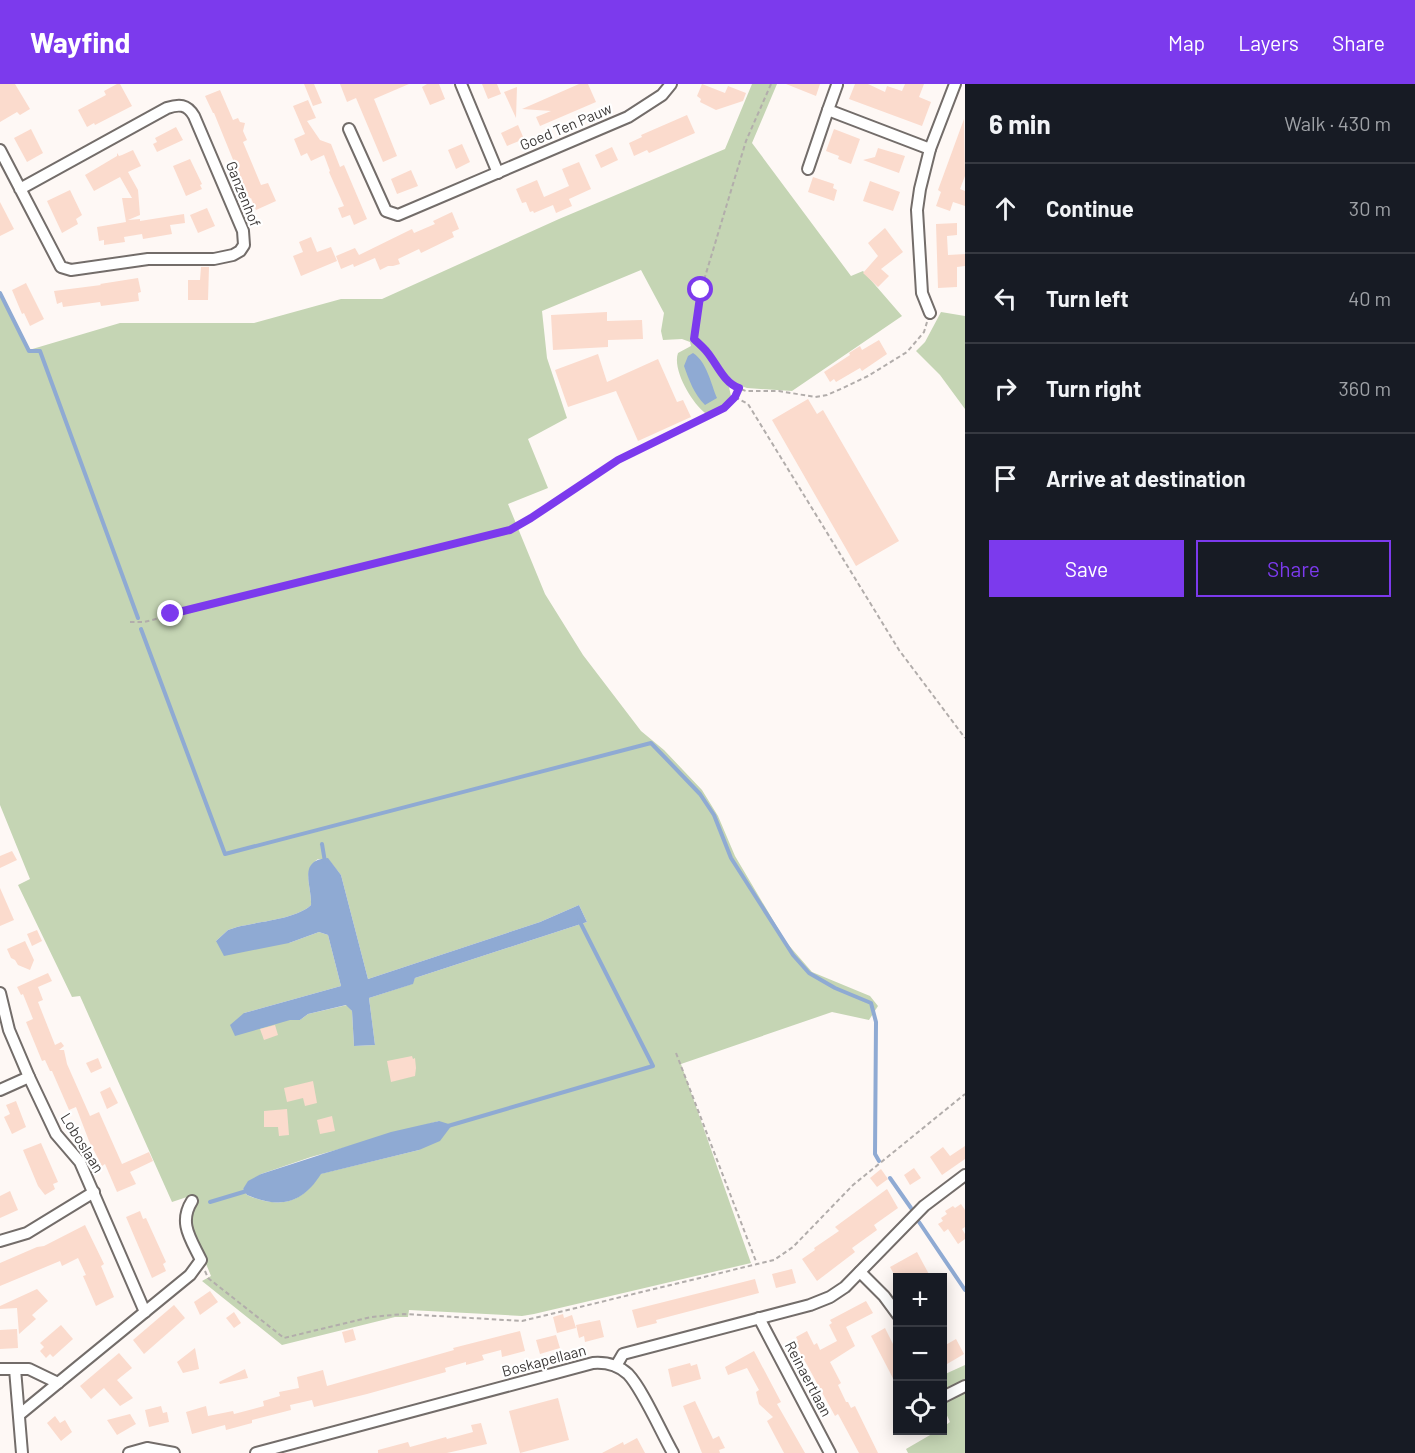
<!DOCTYPE html>
<html lang="en">
<head>
<meta charset="utf-8">
<style>
  body { margin:0; font-family:Barlow,sans-serif; background:#242831; color:#f1f3f6 }
  .controls { position:absolute; right:18px; bottom:18px; display:grid; overflow:hidden; border-radius:0px; box-shadow:0 3px 15px #0003 }
  .controls button { width:54px; height:54px; display:grid; place-items:center; padding:0; border:0; border-bottom:2px solid #363941; background:#171b24; color:#f1f3f6; font:30px sans-serif }
  .stop { position:absolute; width:18px; height:18px; margin:-14px; border:4px solid #7c3aed; border-radius:50%; background:#fff }
  .stop.end { background:#7c3aed; border-color:#fff; box-shadow:0 2px 6px #0008 }
  .list { margin:0; padding:0; list-style:none }
  h2 { display:flex; justify-content:space-between; align-items:center; height:78px; margin:0; padding:0 24px; font-size:26px }
  h2 small { font-size:20px; font-weight:400; color:#9ea1a6 }
  .list li { display:grid; grid-template-columns:39px 1fr auto; gap:18px; align-items:center; box-sizing:border-box; height:90px; padding:0 24px; border-top:2px solid #363941 }
  .list b { display:block; font-size:22px; white-space:nowrap }
  .list em { font-size:20px; font-style:normal; color:#9ea1a6 }
  .actions { display:flex; gap:12px; padding:18px 24px }
  .actions a { flex:1; padding:14px 0; border:2px solid #7c3aed; border-radius:0px; text-align:center; font-size:21px; color:#7c3aed }
  .actions .main { background:#7c3aed; color:#fff }
  .icon { flex:none; width:33px; height:33px; fill:none; stroke:currentColor; stroke-width:2; stroke-linecap:round; stroke-linejoin:round }
  .map { position:relative; flex:none; width:965px; height:1369px; overflow:hidden }
  header { display:flex; align-items:center; gap:36px; box-sizing:border-box; height:84px; padding:0 30px; background:#7c3aed; color:#fff }
  header strong { font-size:28px }
  nav { display:flex; gap:33px; margin-inline-start:auto; font-size:21px }
  main { display:flex }
  aside { flex:1; background:#171b24 }
  .map>svg:first-child { display:block }
</style>
</head>
<body>
<header>
<strong>Wayfind</strong>
<nav><a>Map</a><a>Layers</a><a>Share</a></nav>
</header>
<main>
<div class="map">
<svg width="965" height="1369" viewBox="0 0 965 1369">
  <rect width="100%" height="100%" fill="#fef8f5"/>
  <g fill="#c5d5b4" fill-rule="evenodd">
    <path d="M 752,0 L 777,0 L 752,59 L 851,192 L 863,187 L 902,232 L 792,307 L 747,304 L 738,301 L 724,288 L 707,265 L 705,270 L 729,303 L 731,312 C 726,323 717,329 705,329 C 692,319 672,286 678,269 L 691,262 L 690,258 L 682,255 L 663,256 L 661,247 L 664,229 L 641,186 L 542,227 L 547,274 L 567,334 L 528,355 L 548,404 L 508,420 L 545,510 L 583,571 L 641,647 L 664,666 L 702,706 L 718,732 L 735,772 L 786,858 L 812,888 L 870,912 L 878,922 L 869,936 L 832,928 L 681,980 L 751,1179 L 534,1230 L 522,1232 L 409,1226 L 408,1233 L 395,1233 L 282,1261 L 202,1197 L 211,1192 L 189,1138 L 194,1123 L 190,1112 L 172,1118 L 80,912 L 72,913 L 18,801 L 30,795 L 0,721 L 0,209 L 29,266 L 120,239 L 254,239 L 341,215 L 382,215 L 559,135 L 725,65 ZM 318,775 L 328,775 L 341,791 L 368,895 L 540,838 L 579,821 L 587,838 L 415,894 L 412,900 L 369,914 L 375,961 L 354,962 L 352,927 L 347,921 L 308,930 L 300,936 L 244,929 L 341,902 L 328,851 L 319,848 L 289,859 L 216,857 L 228,846 L 237,843 C 256,838 297,835 311,821 C 312,804 301,786 318,775 ZM 439,1037 L 419,1066 L 320,1090 C 302,1120 279,1125 247,1111 L 243,1105 L 261,1090 L 311,1073 Z"/>
    <polygon points="941,228 965,232 965,325 940,291 916,267 925,258"/>
    <polygon points="965,1281 965,1369 908,1369 906,1365 937,1347 942,1346 943,1343 950,1338 943,1323 943,1291"/>
  </g>
  <g fill="#8faad3">
    <path d="M 693,269 C 707,278 711,300 717,314 L 705,321 C 694,310 689,296 684,282 L 688,272 Z"/>
    <path d="M 328,774 L 341,791 L 368,895 L 540,838 L 579,821 L 587,838 L 415,894 L 413,900 L 369,914 L 375,961 L 354,962 L 352,927 L 346,921 L 308,930 L 300,936 L 290,936 L 235,952 L 230,941 L 244,929 L 341,902 L 328,851 L 319,848 L 289,859 L 224,872 L 216,857 L 228,846 L 237,843 C 256,838 297,835 311,821 C 312,801 297,776 328,774 Z"/>
    <path d="M 439,1037 L 452,1041 L 440,1057 L 419,1066 L 321,1090 C 302,1120 280,1125 247,1111 L 243,1105 L 248,1097 L 261,1090 L 391,1048 Z"/>
  </g>
  <g fill="none" stroke-linecap="round" stroke-linejoin="round">
    <g stroke="#8faad3" stroke-width="4">
      <polyline points="0,209 29,267 40,267 138,534"/>
      <polyline points="141,545 225,770 651,659 700,710 714,731 731,774 793,871 809,889 835,904 871,919 876,938 875,1070 879,1077"/>
      <polyline points="322,760 325,778"/>
      <polyline points="448,1042 653,982 579,836"/>
      <polyline points="890,1094 911,1124"/>
      <polyline points="210,1118 250,1106"/>
      <polyline points="919,1138 965,1206"/>
    </g>
  </g>
  <g fill="#fbdbcd">
    <polygon points="0,0 15,0 30,25 20,31 17,28 0,38"/>
    <polygon points="117,0 120,0 132,22 95,41 94,39 87,43 78,26 106,11 104,7"/>
    <polygon points="304,0 314,0 322,19 313,22"/>
    <polygon points="340,0 409,0 374,15 397,72 383,78 356,14 347,18"/>
    <polygon points="427,0 439,0 445,15 430,21 422,3"/>
    <polygon points="482,0 497,0 501,10 488,15"/>
    <polygon points="579,0 588,0 596,18 540,42 536,33 551,27 522,25"/>
    <polygon points="702,0 725,9 728,2 746,9 743,17 716,26 700,18 701,15 697,12"/>
    <polygon points="786,0 820,0 816,12"/>
    <polygon points="855,0 868,0 885,8 887,2 902,7 905,0 924,0 919,13 931,18 922,42 849,15"/>
    <polygon points="517,3 516,34 504,8"/>
    <polygon points="220,6 233,36 238,34 240,38 245,39 243,47 247,56 243,58 261,101 268,99 276,117 256,126 251,114 249,115 214,29 213,29 205,12"/>
    <polygon points="308,16 316,34 307,37 320,56 331,60 340,83 344,81 367,135 354,141 350,131 342,134 338,124 344,122 329,88 330,87 324,71 311,77 307,69 301,72 294,55 305,50 293,22"/>
    <polygon points="687,31 695,49 649,69 647,66 634,72 629,59 642,53 641,51"/>
    <polygon points="964,35 965,92 960,105 965,107 965,122 953,118 950,127 936,122 941,108 938,106"/>
    <polygon points="518,41 524,55 507,62 501,49"/>
    <polygon points="176,43 183,56 157,68 153,60 157,58 155,54"/>
    <polygon points="31,45 43,69 27,78 14,54"/>
    <polygon points="834,45 860,55 851,80 838,75 839,72 826,67"/>
    <polygon points="462,60 470,78 456,85 448,66"/>
    <polygon points="612,63 618,76 601,84 595,71"/>
    <polygon points="878,64 905,72 899,89 863,76 875,73"/>
    <polygon points="133,66 141,82 128,88 138,106 140,131 128,136 140,135 140,137 184,130 185,139 170,141 172,150 143,155 142,150 124,153 125,158 104,161 104,156 99,157 97,143 126,138 122,114 132,114 120,93 94,107 85,91 117,72 117,69 119,72 122,71"/>
    <polygon points="190,75 202,100 200,101 202,105 186,112 173,82"/>
    <polygon points="579,78 591,105 569,115 572,122 556,129 553,121 534,129 533,127 530,128 526,118 522,119 516,105 537,96 544,113 569,102 562,85"/>
    <polygon points="411,86 418,102 397,110 391,95"/>
    <polygon points="813,93 834,100 833,104 837,106 834,117 808,108"/>
    <polygon points="870,97 900,108 893,127 863,117"/>
    <polygon points="70,106 82,131 76,135 78,140 62,149 47,117"/>
    <polygon points="0,118 14,145 0,152"/>
    <polygon points="207,124 215,142 198,149 190,131"/>
    <polygon points="452,128 459,145 452,148 454,153 421,169 419,165 398,175 400,180 393,182 388,182 380,186 375,174 354,183 353,180 341,185 336,172 355,164 359,171 412,145 414,149 435,140 433,137"/>
    <polygon points="957,139 957,151 947,152 948,171 965,170 965,182 957,183 957,203 938,204 936,140"/>
    <polygon points="885,144 903,168 881,185 889,192 878,203 863,189 878,172 868,159"/>
    <polygon points="311,153 317,168 331,163 337,177 301,192 293,172 303,168 299,158"/>
    <polygon points="201,183 209,183 208,216 188,216 188,196 200,196"/>
    <polygon points="138,194 141,208 138,209 139,217 101,222 100,218 63,223 62,218 57,220 54,207 101,201 100,200"/>
    <polygon points="26,199 44,235 30,242 24,229 22,230 12,206"/>
    <polygon points="607,228 607,237 642,236 643,255 608,256 608,263 553,266 551,231"/>
    <polygon points="879,256 887,270 862,287 860,284 836,298 834,295 830,298 824,288 850,271 849,269 860,262 862,266"/>
    <polygon points="598,270 607,298 658,275 677,318 683,316 691,333 638,357 616,307 568,323 555,286"/>
    <polygon points="808,315 817,330 823,326 899,457 856,482 772,336"/>
    <polygon points="12,767 17,776 0,784 0,772"/>
    <polygon points="0,804 14,836 0,842"/>
    <polygon points="37,846 42,857 32,862 27,850"/>
    <polygon points="25,857 34,876 30,886 18,881 15,876 11,874 7,865"/>
    <polygon points="48,889 52,897 38,903 43,916 38,918 55,961 61,958 64,962 59,966 64,966 67,980 90,1032 99,1028 122,1080 149,1068 153,1077 130,1088 136,1100 117,1108 105,1080 102,1082 89,1057 76,1023 69,1026 52,987 50,987 45,976 42,977 26,938 33,935 23,910 21,911 17,903"/>
    <polygon points="275,941 278,951 264,956 260,945"/>
    <polygon points="412,972 413,975 415,974 416,984 415,992 391,998 387,977"/>
    <polygon points="98,974 102,984 91,989 86,979"/>
    <polygon points="313,997 317,1019 305,1022 303,1014 287,1018 284,1004"/>
    <polygon points="110,1003 118,1019 107,1025 100,1008"/>
    <polygon points="16,1017 26,1043 12,1050 4,1033 10,1030 6,1021"/>
    <polygon points="287,1025 289,1051 279,1052 278,1043 264,1043 264,1027"/>
    <polygon points="332,1032 335,1047 320,1050 317,1036"/>
    <polygon points="41,1059 58,1098 53,1100 55,1105 45,1111 38,1102 23,1066"/>
    <polygon points="965,1062 965,1075 942,1091 930,1073 943,1063 950,1072"/>
    <polygon points="914,1084 921,1094 910,1101 904,1091"/>
    <polygon points="881,1085 888,1095 877,1103 870,1094"/>
    <polygon points="887,1105 898,1124 874,1141 877,1146 852,1164 855,1168 817,1197 802,1175 815,1166 814,1164 839,1147 835,1143"/>
    <polygon points="10,1107 18,1126 0,1134 0,1112"/>
    <polygon points="961,1120 965,1126 965,1143 962,1145 965,1150 965,1155 958,1160 948,1145 944,1148 938,1140 943,1137 941,1134 947,1130 945,1127 953,1122 955,1124"/>
    <polygon points="140,1127 143,1135 146,1134 166,1178 163,1180 166,1187 152,1194 126,1133"/>
    <polygon points="85,1141 104,1180 101,1182 114,1213 96,1222 83,1192 86,1191 78,1174 62,1182 60,1177 0,1202 0,1179 37,1163 44,1162"/>
    <polygon points="917,1168 931,1194 896,1194 890,1183"/>
    <polygon points="792,1185 796,1199 776,1204 772,1190"/>
    <polygon points="755,1195 759,1209 656,1236 657,1239 637,1244 632,1226"/>
    <polygon points="37,1205 48,1217 32,1231 36,1235 19,1250 17,1224 0,1225 0,1222"/>
    <polygon points="210,1207 218,1218 200,1231 194,1218"/>
    <polygon points="866,1217 873,1229 846,1243 855,1262 830,1278 841,1299 838,1301 846,1318 848,1318 851,1324 855,1322 878,1369 859,1369 838,1330 835,1332 795,1259 798,1257 796,1253 807,1247 814,1261 817,1259 820,1266 837,1257 829,1241 832,1239 830,1236"/>
    <polygon points="174,1221 185,1234 144,1270 133,1256"/>
    <polygon points="234,1228 241,1239 234,1244 226,1234"/>
    <polygon points="563,1230 564,1234 572,1231 576,1244 557,1249 553,1233"/>
    <polygon points="600,1236 604,1253 585,1258 584,1252 579,1254 576,1241"/>
    <polygon points="61,1241 73,1255 53,1273 50,1270 46,1274 40,1267 44,1263 40,1259"/>
    <polygon points="885,1244 897,1268 897,1302 871,1252"/>
    <polygon points="17,1245 18,1264 0,1265 0,1246"/>
    <polygon points="353,1245 356,1256 345,1259 342,1248"/>
    <polygon points="520,1247 525,1267 502,1273 501,1266 482,1271 484,1276 466,1281 466,1278 445,1284 446,1288 367,1310 314,1323 312,1316 290,1321 291,1326 252,1336 252,1339 226,1346 225,1341 192,1350 186,1328 206,1322 208,1332 233,1327 234,1330 264,1322 263,1317 280,1312 279,1308 299,1304 297,1293 323,1286 327,1302 454,1266 453,1264"/>
    <polygon points="556,1251 560,1264 540,1270 536,1256"/>
    <polygon points="956,1255 964,1270 942,1283 942,1263"/>
    <polygon points="195,1264 199,1285 183,1289 177,1278"/>
    <polygon points="754,1267 781,1318 777,1320 805,1369 784,1369 767,1337 773,1333 759,1320 756,1308 759,1306 747,1284 728,1291 725,1283"/>
    <polygon points="119,1269 132,1284 117,1296 133,1314 120,1322 104,1304 91,1315 80,1302"/>
    <polygon points="690,1279 691,1282 697,1280 701,1295 672,1303 668,1285"/>
    <polygon points="245,1285 248,1294 220,1300 219,1298"/>
    <polygon points="558,1314 569,1356 520,1369 509,1327"/>
    <polygon points="695,1317 713,1355 719,1352 725,1364 719,1366 720,1369 702,1369 683,1322"/>
    <polygon points="161,1322 163,1329 167,1328 169,1338 149,1343 145,1326"/>
    <polygon points="130,1330 136,1340 117,1351 107,1336"/>
    <polygon points="55,1332 60,1339 65,1336 72,1348 61,1357 47,1339"/>
    <polygon points="481,1339 487,1360 447,1369 378,1369 378,1366 408,1358 410,1363 446,1353 447,1355 473,1348 471,1341"/>
    <polygon points="637,1354 645,1369 602,1369 623,1358 624,1361"/>
  </g>
  <g fill="none" stroke-linecap="round" stroke-linejoin="round">
    <g stroke="#736d6a" stroke-width="14">
      <g id="street">
        <polyline points="461,0 498,89"/>
        <polyline points="837,1 828,26 930,65"/>
        <polyline points="349,45 386,127 398,131 628,33 662,11 671,0"/>
        <path d="M 0,66 L 61,183 L 71,186 L 148,175 L 214,175 L 233,171 L 240,167 L 244,161 L 243,147 L 194,32 C 187,20 179,20 167,24 L 20,105"/>
        <polyline points="808,85 828,26"/>
        <polyline points="930,229 922,209 917,126 920,105 930,65 955,0"/>
        <polyline points="0,909 9,946 29,993 56,1050 80,1078 145,1228"/>
        <polyline points="0,1006 29,993"/>
        <polyline points="0,1157 27,1149 94,1108"/>
        <polyline points="860,1188 884,1212 898,1231"/>
        <polyline points="759,1234 830,1369"/>
        <polyline points="616,1282 623,1270 810,1221 830,1213 845,1203 924,1122 965,1091"/>
        <polyline points="0,1285 29,1285 58,1299 19,1331"/>
        <polyline points="15,1285 22,1369"/>
        <path d="M 58,1299 L 190,1191 L 201,1176 C 191,1155 178,1139 192,1117"/>
        <polyline points="942,1311 943,1313 965,1302"/>
        <polyline points="129,1369 147,1364 174,1369"/>
        <path d="M 256,1369 L 593,1279 C 606,1278 618,1281 628,1290 C 643,1306 661,1348 673,1369"/>
      </g>
    </g>
    <g stroke="#b2adab" stroke-width="2" stroke-dasharray="4.5 3" stroke-linecap="butt">
      <polyline points="771,0 746,57 701,206 694,255 707,268 733,302 746,307 779,307 815,313 827,311 843,304 868,292 907,268 924,248 927,238"/>
      <polyline points="735,313 748,320 899,566 965,654"/>
      <polyline points="130,538 144,538 510,446 531,434 618,376 724,324 735,313 739,304"/>
      <polyline points="676,969 757,1180"/>
      <polyline points="205,1187 208,1194 284,1254 371,1233 404,1230 522,1237 774,1176 793,1163 853,1101 965,1010"/>
    </g>
    <use href="#street" stroke="#fff" stroke-width="10"/>
  </g>
  <g fill="none" stroke-linecap="round" stroke-linejoin="round">
    <path stroke="#7c3aed" stroke-width="8" d="M 171,530 L 510,446 L 531,434 L 618,376 L 724,324 L 735,313 L 739,304 C 724,299 717,280 707,268 C 703,263 698,259 694,255 L 701,206"/>
  </g>
  <g text-anchor="middle" stroke-width="4.5" stroke-linejoin="round" paint-order="stroke">
    <g font-size="15" fill="#3c3938" stroke="#fff">
      <text transform="translate(566 43) rotate(-23)" y="5">Goed Ten Pauw</text>
      <text transform="translate(243 110) rotate(68)" y="5">Ganzenhof</text>
      <text transform="translate(82 1059) rotate(58)" y="5">Loboslaan</text>
      <text transform="translate(544 1277) rotate(-15)" y="5">Boskapellaan</text>
      <text transform="translate(808 1295) rotate(62)" y="5">Reinaertlaan</text>
    </g>
  </g>
</svg>
<div class="controls">
<button>+</button>
<button>−</button>
<button><svg class="icon" aria-label="locate" viewBox="0 0 24 24"><circle cx="12" cy="12" r="6"/><path d="M12 2v4M12 18v4M2 12h4M18 12h4"/></svg></button>
</div>
<div class="stop" style="left:701px;top:206px"></div>
<div class="stop end" style="left:171px;top:530px"></div>
</div>
<aside>
<h2>6 min<small>Walk · 430 m</small></h2>
<ul class="list">
<li><svg class="icon" aria-label="ahead" viewBox="0 0 24 24"><path d="M12 20V5M6 11l6-6 6 6"/></svg><div><b>Continue</b></div><em>30 m</em></li>
<li><svg class="icon" aria-label="left" viewBox="0 0 24 24"><path d="M17 20v-9H6M10 6l-5 5 5 5"/></svg><div><b>Turn left</b></div><em>40 m</em></li>
<li><svg class="icon" aria-label="right" viewBox="0 0 24 24"><path d="M7 20v-9h11M14 6l5 5-5 5"/></svg><div><b>Turn right</b></div><em>360 m</em></li>
<li><svg class="icon" aria-label="arrive" viewBox="0 0 24 24"><path d="M6 21V4h12l-3 4 3 4H6"/></svg><div><b>Arrive at destination</b></div></li>
</ul>
<div class="actions"><a class="main">Save</a><a>Share</a></div>
</aside>
</main>
</body>
</html>
